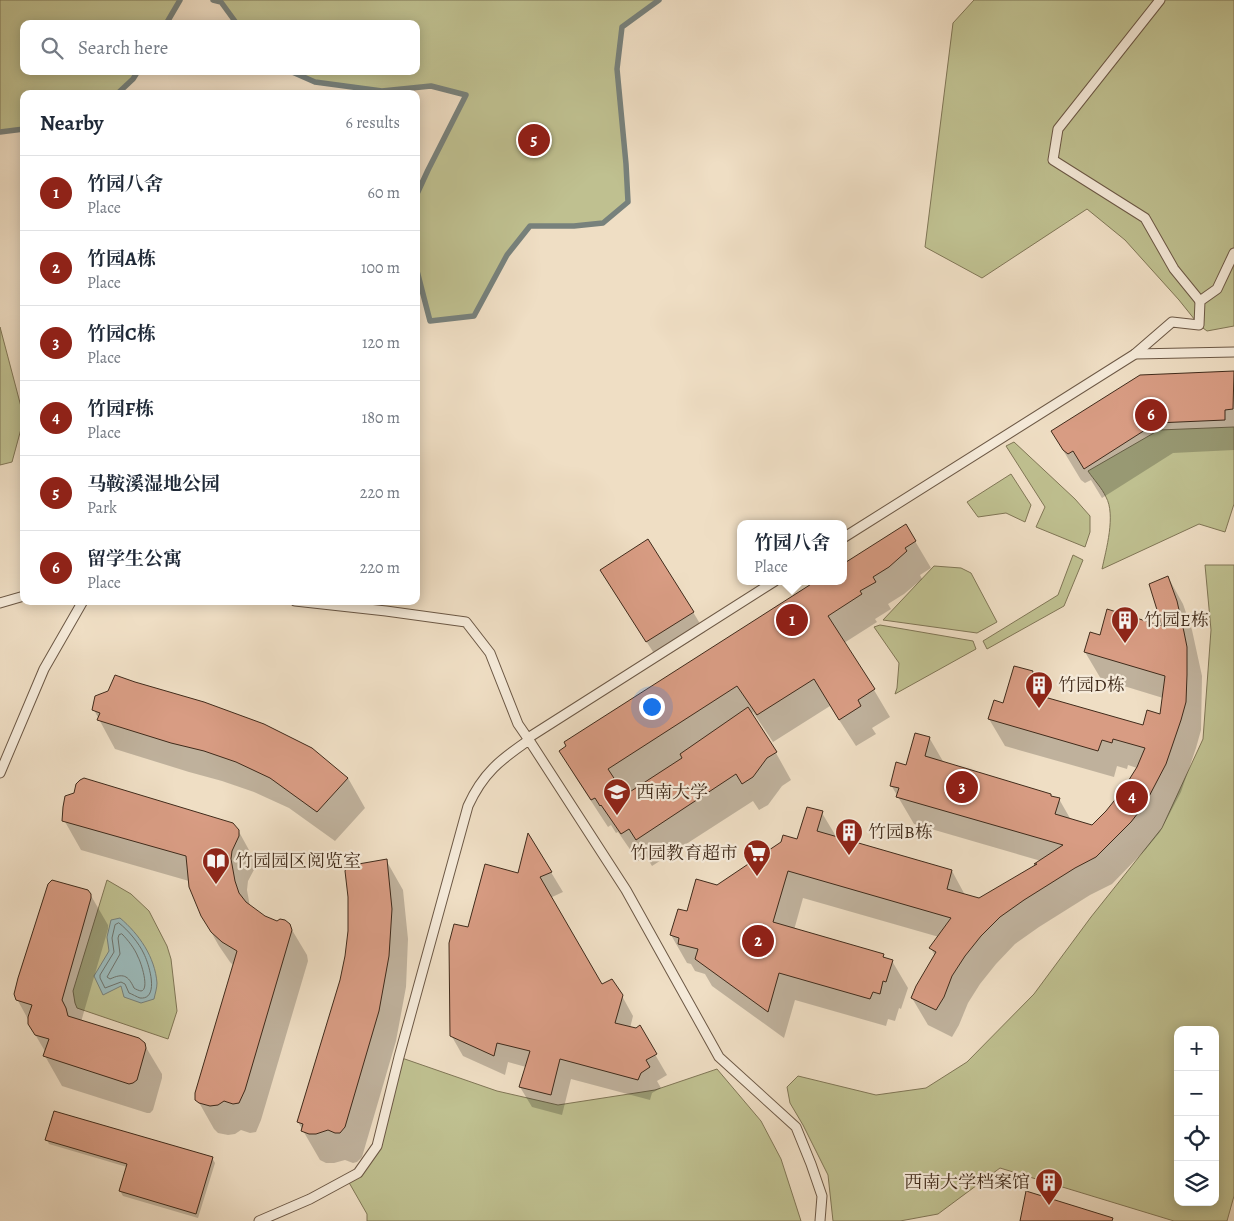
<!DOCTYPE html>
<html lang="en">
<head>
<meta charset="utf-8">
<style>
  body { margin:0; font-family:Alegreya,"Noto Serif SC",serif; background:#f2f2f3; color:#1f2937 }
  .controls { position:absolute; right:15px; bottom:15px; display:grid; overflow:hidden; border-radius:10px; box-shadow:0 2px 12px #0003 }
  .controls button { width:45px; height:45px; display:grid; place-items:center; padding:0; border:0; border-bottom:1px solid #e0e1e3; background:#fff; color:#1f2937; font:25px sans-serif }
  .you { position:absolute; left:651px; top:706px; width:18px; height:18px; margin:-12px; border:4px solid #fff; border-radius:50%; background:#1a73e8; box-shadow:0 0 0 8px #1a73e833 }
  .badge { display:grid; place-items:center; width:32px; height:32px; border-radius:50%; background:#8f2418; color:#fff; font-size:16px; font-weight:700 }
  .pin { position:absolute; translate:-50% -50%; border:2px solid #fff; box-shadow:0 1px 5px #0006 }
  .popup { position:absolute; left:737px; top:520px; width:110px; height:65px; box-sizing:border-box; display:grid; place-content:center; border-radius:10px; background:#fff; filter:drop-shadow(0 1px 4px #0005); font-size:16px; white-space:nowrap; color:#747a83 }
  .popup b { font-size:19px; color:#1f2937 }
  .popup::after { content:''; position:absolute; left:50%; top:100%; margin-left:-10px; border:10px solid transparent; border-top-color:#fff }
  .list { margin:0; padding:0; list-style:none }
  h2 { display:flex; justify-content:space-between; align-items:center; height:65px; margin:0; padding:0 20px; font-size:21px }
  h2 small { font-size:16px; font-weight:400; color:#747a83 }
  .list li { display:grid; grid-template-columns:32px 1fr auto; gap:15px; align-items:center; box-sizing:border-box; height:75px; padding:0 20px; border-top:1px solid #e0e1e3 }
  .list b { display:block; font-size:19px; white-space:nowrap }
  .list p { margin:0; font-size:16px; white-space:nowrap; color:#747a83 }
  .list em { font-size:16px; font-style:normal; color:#747a83 }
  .icon { flex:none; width:28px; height:28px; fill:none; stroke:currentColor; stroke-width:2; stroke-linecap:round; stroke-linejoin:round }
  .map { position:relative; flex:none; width:1234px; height:1221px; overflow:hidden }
  .search { position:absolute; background:#fff; box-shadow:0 2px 12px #0003; left:20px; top:20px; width:400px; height:55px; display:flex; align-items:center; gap:12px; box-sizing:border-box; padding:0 18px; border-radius:10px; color:#747a83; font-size:19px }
  .panel { position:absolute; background:#fff; box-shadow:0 2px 12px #0003; left:20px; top:90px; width:400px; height:515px; border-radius:10px }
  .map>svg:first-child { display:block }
</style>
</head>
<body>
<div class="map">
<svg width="1234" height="1221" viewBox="0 0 1234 1221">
  <rect width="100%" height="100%" fill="#efdec4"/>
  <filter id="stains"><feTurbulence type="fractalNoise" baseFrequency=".004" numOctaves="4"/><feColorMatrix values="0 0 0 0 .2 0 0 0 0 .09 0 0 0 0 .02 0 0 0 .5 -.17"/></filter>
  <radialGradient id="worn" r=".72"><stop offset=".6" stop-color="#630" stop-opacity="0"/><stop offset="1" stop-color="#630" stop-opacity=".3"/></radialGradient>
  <g fill="#bfc090" stroke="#807656" fill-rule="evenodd">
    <polygon points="0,0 180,0 166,24 24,24 24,71 138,71 133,79 117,94 24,94 24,129 0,132"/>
    <polygon points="213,0 659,0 622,27 617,69 626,164 628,202 603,223 574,226 530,226 507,255 474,316 430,321 416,267 416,196 428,170 466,95 431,86 382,91 315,82 290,71 416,71 416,24 237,24 221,2"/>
    <polygon points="974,0 1234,0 1234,326 1207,331 1199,325 1179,300 1125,240 1087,209 982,278 925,247 953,23"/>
    <polygon points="0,327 24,418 12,462 0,465"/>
    <path d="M 1234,427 L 1234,504 L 1225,532 L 1199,524 L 1102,569 C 1106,550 1116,515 1106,497 C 1102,488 1094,480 1088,471 L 1159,430 Z"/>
    <polygon points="1014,442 1075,499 1090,516 1090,532 1085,547 1036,527 1045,507 1006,446"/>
    <polygon points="1011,474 1031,505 1025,522 1006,513 978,517 967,502"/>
    <polygon points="1073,555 1083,560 1064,606 987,649 983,641 1058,595"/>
    <path d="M 1205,565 L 1234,565 L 1234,1196 L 1227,1221 L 1174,1221 L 1000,1168 L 938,1214 L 900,1221 L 833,1221 L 828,1175 L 803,1125 L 790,1103 L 787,1087 L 798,1076 L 876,1095 L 926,1088 L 967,1062 L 1034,994 L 1091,917 L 1162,828 L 1203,739 L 1211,630 ZM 1178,1030 L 1215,1030 L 1215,1202 L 1178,1202 Z"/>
    <polygon points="934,566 961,568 971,573 997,622 977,633 883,620"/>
    <polygon points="880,625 973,641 976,649 895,694 897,688 899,663 874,627"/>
    <polygon points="107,880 131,894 149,911 167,946 171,959 177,1011 168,1039 77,1008 75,1003 73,991"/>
    <polygon points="399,1057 497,1091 558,1105 655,1090 717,1069 761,1121 781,1159 801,1221 367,1221 367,1214 347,1179 377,1146"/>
  </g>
  <path fill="#9cbbbc" stroke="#77817c" d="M 120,918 C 139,934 155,957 157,983 C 157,988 155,994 154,999 L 141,1003 L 124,997 L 121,986 L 103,995 L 94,976 L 109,951 L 107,937 L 111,920 Z"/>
  <g fill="#0003">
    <polygon points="1234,372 1234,450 1173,453 1102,498 1091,480 1085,483 1081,480 1052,432 1141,376"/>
    <polygon points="915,541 931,568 920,575 922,579 904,594 888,604 891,609 875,619 877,622 844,643 874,690 890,717 872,728 876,734 856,746 830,706 773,742 753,712 751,714 776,753 791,780 782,786 768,805 759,810 753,801 652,866 646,856 638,861 618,832 616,833 611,825 608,827 576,778 561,751 843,581"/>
    <polygon points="601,570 693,612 705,632 659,661 613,590"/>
    <polygon points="1168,577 1183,604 1192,630 1202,676 1201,730 1196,748 1181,792 1160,832 1146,849 1112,884 1090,895 1039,927 1015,944 996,964 980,984 968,1003 959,1025 952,1037 928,1025 912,998 935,956 931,948 939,937 803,898 794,930 883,955 885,959 892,961 908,988 901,1009 899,1008 895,1021 888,1019 886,1026 795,1000 784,1038 712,986 705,974 695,971 691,964 687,963 671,935 688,913 717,886 798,840 822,813 837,838 952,871 965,895 979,899 1036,866 1035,865 1041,861 914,824 891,785 930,739 944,763 1050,795 1052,797 1059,799 1071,820 1092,826 1107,812 1123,792 1137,768 1128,765 1127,769 1117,766 1114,777 1005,746 989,719 1004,704 1033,672 1048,699 1143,727 1161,716 1163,698 1101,679 1085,652 1101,636 1164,627"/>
    <polygon points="94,710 348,778 365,808 335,841 289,808 254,792 222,781 189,772 115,749"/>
    <polygon points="64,820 238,830 255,861 256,866 248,881 247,890 250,907 264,917 289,925 307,955 308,961 261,1120 256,1132 250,1133 241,1130 235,1134 228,1135 218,1133 214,1129 197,1099 234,966 230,962 219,946 202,916 189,881 81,850"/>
    <polygon points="529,836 563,892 550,898 602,986 622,996 633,1016 630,1028 636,1029 639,1027 667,1075 657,1081 661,1088 652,1093 650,1100 571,1079 562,1115 532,1107 520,1087 526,1067 508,1062 505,1075 463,1056 451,1035 469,929 519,874"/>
    <polygon points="386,860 403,890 408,939 406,987 396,1041 362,1157 357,1162 353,1163 345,1160 334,1163 326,1163 320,1160 298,1122"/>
    <polygon points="90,894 108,925 108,929 81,1022 144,1044 162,1074 162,1078 153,1110 150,1113 147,1113 62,1086 45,1056 46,1053 29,1024 29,1021 17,999"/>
    <polygon points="47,1140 212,1158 215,1163 198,1218 123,1196 120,1191 127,1167 49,1144"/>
  </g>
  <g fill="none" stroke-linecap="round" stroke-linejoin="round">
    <g stroke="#6e736c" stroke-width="1">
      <path d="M 119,923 C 128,930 139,943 144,954 C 149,964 160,1000 140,998 C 137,997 132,994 129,993 L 125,984 L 121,982 L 105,988 L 100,978 L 100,975 L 114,952 L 112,938 L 115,925 Z"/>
      <path d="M 122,934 C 128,940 135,949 138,957 C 141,962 150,990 141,991 C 140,991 135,989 134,988 C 128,975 123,973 110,979 L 107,977 L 120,954 L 118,938 L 119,935 Z"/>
    </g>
    <g stroke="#77817c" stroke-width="5.5">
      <polyline points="213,0 221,2 237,24"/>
      <polyline points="166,24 180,0"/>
      <polyline points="290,71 315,82 382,91 431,86 466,95 428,170 416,196"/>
      <polyline points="117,94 133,79 138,71"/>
      <polyline points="0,132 24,129"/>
      <polyline points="416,267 430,321 474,316 507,255 530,226 574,226 603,223 628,202 626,164 617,69 622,27 659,0"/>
    </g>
  </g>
  <g fill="#d89c83" stroke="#402b1b">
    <polygon points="1234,371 1233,409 1225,410 1225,420 1156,423 1084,469 1073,451 1068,454 1063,450 1051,431 1140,375"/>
    <polygon points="906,524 916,541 905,548 907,551 889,567 873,577 876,582 860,591 862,594 828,616 875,689 858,700 861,706 839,720 814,679 757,715 737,686 608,769 625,795 682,758 680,754 748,707 777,752 767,758 753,777 742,784 736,774 636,840 629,829 621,834 601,805 600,806 595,798 591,800 559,751 566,746 564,742 816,581 843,581 843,564"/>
    <polygon points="648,539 694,612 646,642 600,570"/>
    <polygon points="1168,576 1177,601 1184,632 1187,647 1187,675 1186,702 1181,720 1166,764 1145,804 1131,822 1096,857 1075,868 1024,900 1000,917 981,936 965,956 952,976 944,997 936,1010 911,998 916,986 936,952 929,948 951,918 788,871 773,922 884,954 883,957 893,960 886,982 883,981 880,994 873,992 870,999 779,973 768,1012 695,959 698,949 678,944 679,938 670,935 678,909 687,911 696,879 717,885 781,842 783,835 797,839 807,807 823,811 817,831 952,870 947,889 979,898 1037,864 1034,864 1063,845 896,797 899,788 890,786 896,762 906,765 915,733 930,737 925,756 1051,794 1051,796 1060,798 1055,814 1092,825 1106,811 1122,791 1137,767 1145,748 1113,739 1112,743 1102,740 1098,751 988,719 994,700 1003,703 1014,666 1033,671 1027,692 1143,725 1147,710 1160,714 1165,676 1084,652 1090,632 1100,635 1107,609 1162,626 1149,584"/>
    <polygon points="115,675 135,682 204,702 264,724 312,748 348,778 317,812 270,778 236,762 204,751 171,743 97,720 100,713 92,710 95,696 108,691"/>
    <polygon points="84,778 233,823 239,830 239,836 232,851 231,859 235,881 239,893 246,902 265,916 277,921 280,919 285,920 290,924 292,930 245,1090 239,1103 233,1104 224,1101 218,1105 210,1106 199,1103 195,1100 195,1093 237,951 222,942 211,932 201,916 189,887 186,856 62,821 63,807 65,796 74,793 76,784 80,780"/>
    <polygon points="528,833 552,872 540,877 602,984 612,979 623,995 615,1023 636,1028 640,1025 657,1054 646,1060 650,1067 641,1073 638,1080 560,1059 551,1095 519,1087 530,1051 497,1043 494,1056 450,1036 449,943 454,924 468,927 485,864 518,873"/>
    <polygon points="387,859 392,909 389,956 379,1011 345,1127 340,1133 335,1133 328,1130 316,1134 309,1134 301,1131 303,1124 297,1122 340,980 345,956 348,931 348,897 345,871 347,866"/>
    <polygon points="52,880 88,890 91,894 91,898 62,1000 66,1008 68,1016 139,1038 145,1043 146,1048 137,1080 133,1083 129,1084 43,1056 49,1039 35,1035 28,1024 28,1017 32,1005 16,1000 14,994 18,978 48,884"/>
    <polygon points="54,1111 213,1157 196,1214 119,1191 127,1164 45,1140"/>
    <polygon points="1026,1191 1113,1218 1112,1221 1020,1221"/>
  </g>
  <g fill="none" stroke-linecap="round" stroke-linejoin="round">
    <g stroke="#6c5845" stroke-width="11">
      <g id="lane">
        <polyline points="1160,0 1058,129 1053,160 1145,218 1174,269 1200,301"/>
        <polyline points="1135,354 1172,322 1199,325 1200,301 1217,289 1234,253"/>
        <polyline points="843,538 1135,354 1234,352"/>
        <polyline points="295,601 386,611 466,622 490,653 518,724 529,740"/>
        <polyline points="0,603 24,596"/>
        <polyline points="528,738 775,581"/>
        <polyline points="0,773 44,669 83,601"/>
        <path d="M 259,1221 L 310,1199 L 358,1173 L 377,1146 L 399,1057 L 468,806 C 483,773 500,760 529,740 L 626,890 L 719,1057 L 796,1127 L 811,1164 L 822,1196 L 820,1221"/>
      </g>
    </g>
    <use href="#lane" stroke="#f5ead9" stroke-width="9"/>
  </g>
  <defs>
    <g id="building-pin" transform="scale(1.4375)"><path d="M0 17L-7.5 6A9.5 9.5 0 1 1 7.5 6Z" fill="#8f2418" stroke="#f5ead9"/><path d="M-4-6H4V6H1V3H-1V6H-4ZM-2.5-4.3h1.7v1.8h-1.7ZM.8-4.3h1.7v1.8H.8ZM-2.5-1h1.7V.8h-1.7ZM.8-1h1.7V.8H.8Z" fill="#fff"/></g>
    <g id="university-pin" transform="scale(1.4375)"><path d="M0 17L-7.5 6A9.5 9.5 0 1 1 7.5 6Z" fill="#8f2418" stroke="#f5ead9"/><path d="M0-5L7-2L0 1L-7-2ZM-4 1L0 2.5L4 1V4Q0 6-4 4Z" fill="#fff"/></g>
    <g id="supermarket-pin" transform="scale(1.4375)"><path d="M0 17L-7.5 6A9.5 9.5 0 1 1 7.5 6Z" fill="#8f2418" stroke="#f5ead9"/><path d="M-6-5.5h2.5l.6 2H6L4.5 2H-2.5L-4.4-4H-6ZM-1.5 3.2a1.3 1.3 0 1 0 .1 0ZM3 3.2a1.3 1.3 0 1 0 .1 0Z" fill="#fff"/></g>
    <g id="library-pin" transform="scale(1.4375)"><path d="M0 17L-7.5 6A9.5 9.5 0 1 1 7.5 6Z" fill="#8f2418" stroke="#f5ead9"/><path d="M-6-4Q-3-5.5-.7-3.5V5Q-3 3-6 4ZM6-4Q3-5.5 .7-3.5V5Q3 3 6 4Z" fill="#fff"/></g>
  </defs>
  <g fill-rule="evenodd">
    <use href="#building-pin" x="1125" y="620"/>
    <use href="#building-pin" x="1039" y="685"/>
    <use href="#university-pin" x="617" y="792"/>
    <use href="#building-pin" x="849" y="832"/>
    <use href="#supermarket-pin" x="757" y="853"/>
    <use href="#library-pin" x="216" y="861"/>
    <use href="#building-pin" x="1049" y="1182"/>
  </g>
  <g text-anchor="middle" stroke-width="4.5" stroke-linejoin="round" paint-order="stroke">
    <g font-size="18" fill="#402b1b" stroke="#f5ead9" text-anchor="start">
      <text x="1144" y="626">竹园E栋</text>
      <text x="1058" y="691">竹园D栋</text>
      <text x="636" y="798">西南大学</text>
      <text x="868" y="838">竹园B栋</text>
      <text x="738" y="859" text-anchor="end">竹园教育超市</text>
      <text x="235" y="867">竹园园区阅览室</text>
      <text x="1030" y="1188" text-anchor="end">西南大学档案馆</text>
    </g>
  </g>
  <rect width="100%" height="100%" filter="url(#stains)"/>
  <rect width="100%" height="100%" fill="url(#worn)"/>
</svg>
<div class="controls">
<button>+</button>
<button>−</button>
<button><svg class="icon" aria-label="locate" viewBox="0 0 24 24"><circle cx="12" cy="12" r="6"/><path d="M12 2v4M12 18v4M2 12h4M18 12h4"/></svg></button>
<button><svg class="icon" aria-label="layers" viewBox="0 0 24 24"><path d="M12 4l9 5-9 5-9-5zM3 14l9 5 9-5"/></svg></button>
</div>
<div class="you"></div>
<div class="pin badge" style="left:792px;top:620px">1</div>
<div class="popup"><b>竹园八舍</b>Place</div>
<div class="pin badge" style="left:758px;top:941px">2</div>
<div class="pin badge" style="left:962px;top:787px">3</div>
<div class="pin badge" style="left:1132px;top:797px">4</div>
<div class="pin badge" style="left:534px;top:140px">5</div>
<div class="pin badge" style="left:1151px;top:415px">6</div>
<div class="search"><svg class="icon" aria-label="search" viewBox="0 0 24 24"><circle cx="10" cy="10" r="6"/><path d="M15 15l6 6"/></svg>Search here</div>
<section class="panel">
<h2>Nearby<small>6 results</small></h2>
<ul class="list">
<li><span class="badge">1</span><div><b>竹园八舍</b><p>Place</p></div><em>60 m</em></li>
<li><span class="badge">2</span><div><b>竹园A栋</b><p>Place</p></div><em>100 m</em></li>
<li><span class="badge">3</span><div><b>竹园C栋</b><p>Place</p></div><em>120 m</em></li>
<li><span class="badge">4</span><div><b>竹园F栋</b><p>Place</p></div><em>180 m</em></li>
<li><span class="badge">5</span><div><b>马鞍溪湿地公园</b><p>Park</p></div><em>220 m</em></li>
<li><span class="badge">6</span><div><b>留学生公寓</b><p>Place</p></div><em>220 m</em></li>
</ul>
</section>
</div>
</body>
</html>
